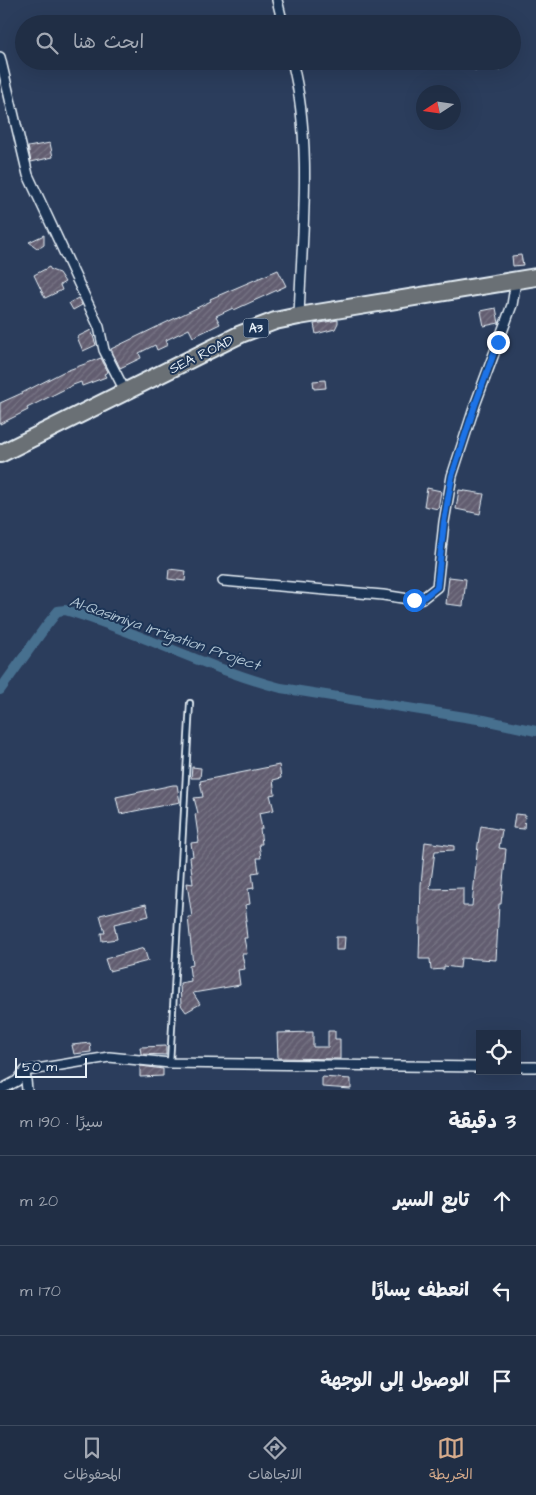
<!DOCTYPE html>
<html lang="ar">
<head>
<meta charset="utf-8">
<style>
  body { margin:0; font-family:"Architects Daughter","Playpen Sans Arabic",sans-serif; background:#28364c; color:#f1f3f6; direction:rtl }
  .controls { position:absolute; right:15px; bottom:15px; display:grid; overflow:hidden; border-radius:0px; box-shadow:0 5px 20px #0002 }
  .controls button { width:45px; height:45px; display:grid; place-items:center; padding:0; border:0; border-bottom:1px solid #3d4a5e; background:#202e45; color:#f1f3f6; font:25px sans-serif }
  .compass { position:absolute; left:416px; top:85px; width:45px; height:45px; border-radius:50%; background:#202e45; box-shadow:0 5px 20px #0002; rotate:258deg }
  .scale { position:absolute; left:15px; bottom:12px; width:72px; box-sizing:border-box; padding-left:5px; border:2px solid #e8f1f8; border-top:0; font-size:14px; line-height:18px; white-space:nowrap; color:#e8f1f8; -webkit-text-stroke:4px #1d3557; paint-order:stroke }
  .stop { position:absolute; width:15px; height:15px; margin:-11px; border:4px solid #1a73e8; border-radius:50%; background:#fff }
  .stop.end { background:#1a73e8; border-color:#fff; box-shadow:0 1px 5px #0008 }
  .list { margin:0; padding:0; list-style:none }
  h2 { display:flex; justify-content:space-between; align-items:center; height:65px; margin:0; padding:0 20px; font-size:21px }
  h2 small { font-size:16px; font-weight:400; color:#a2a8b3 }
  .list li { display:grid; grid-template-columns:32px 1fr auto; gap:15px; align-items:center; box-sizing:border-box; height:90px; padding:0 20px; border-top:1px solid #3d4a5e }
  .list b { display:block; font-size:19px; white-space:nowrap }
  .list em { font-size:16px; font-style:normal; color:#a2a8b3 }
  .icon { flex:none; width:28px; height:28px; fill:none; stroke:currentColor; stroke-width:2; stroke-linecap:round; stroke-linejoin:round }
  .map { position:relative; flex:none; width:536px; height:1090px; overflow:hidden; direction:ltr }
  .search { position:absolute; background:#202e45; box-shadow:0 5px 20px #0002; left:15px; right:15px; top:15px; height:55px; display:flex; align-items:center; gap:12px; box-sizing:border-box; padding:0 18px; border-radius:28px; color:#a2a8b3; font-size:19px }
  .sheet { height:335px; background:#202e45 }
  nav { display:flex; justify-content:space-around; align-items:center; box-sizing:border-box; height:70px; border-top:1px solid #3d4a5e; background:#202e45; font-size:14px; color:#a2a8b3 }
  nav a { display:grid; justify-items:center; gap:2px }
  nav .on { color:#d6ab8b }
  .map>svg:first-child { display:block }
</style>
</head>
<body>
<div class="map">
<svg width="536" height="1090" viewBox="0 0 536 1090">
  <defs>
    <pattern id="building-hatch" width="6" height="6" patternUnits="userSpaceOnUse" patternTransform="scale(1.25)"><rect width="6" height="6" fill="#625d70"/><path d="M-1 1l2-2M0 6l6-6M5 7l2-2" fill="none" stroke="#787585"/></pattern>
  </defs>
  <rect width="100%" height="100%" fill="#2b3d5c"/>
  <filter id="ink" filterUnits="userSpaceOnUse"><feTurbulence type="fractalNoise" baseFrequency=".02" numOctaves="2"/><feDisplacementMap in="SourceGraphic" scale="10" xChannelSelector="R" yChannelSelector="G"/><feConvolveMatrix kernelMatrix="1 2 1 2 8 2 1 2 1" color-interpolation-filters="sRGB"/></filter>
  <g filter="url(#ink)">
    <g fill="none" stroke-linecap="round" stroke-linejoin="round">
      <path stroke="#476f8f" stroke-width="10" d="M 0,690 L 46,626 L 58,611 L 65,610 C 138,631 207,669 281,688 L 484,720 L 536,731"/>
    </g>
    <g fill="url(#building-hatch)" stroke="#e8f1f8">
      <rect x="475" y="61" width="24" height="9"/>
      <polygon points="50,143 53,157 31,162 28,147"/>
      <polygon points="44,235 44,245 41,247 37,248 29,242"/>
      <polygon points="521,255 523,265 513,266 512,256"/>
      <polygon points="49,267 51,270 59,273 65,282 60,285 62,290 45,298 34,275"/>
      <polygon points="278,270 286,286 234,310 233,308 216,316 220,324 193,337 189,329 166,340 168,345 157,350 155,345 139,353 141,358 120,368 111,349 211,301 210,299"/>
      <polygon points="78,298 82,305 73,310 69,303"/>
      <polygon points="496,308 499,323 484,326 481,311"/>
      <polygon points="338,320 338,323 335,329 316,334 314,324"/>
      <polygon points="91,330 96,345 83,351 77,337"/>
      <polygon points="101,358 108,372 104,374 106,377 82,386 81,382 73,385 27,408 28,410 0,424 0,403 20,394 63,372"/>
      <polygon points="325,380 326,388 314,389 313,381"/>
      <polygon points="427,488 441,491 438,509 424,506"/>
      <polygon points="459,490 484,494 480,514 456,509"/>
      <polygon points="169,569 186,571 185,581 168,579"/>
      <polygon points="449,577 466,579 463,606 446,604"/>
      <polygon points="279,765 281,778 273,780 275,794 270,795 274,810 259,813 262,829 260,829 262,844 259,844 261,858 257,858 259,872 252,873 254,888 248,889 250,904 245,905 247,920 245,920 247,938 244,938 247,954 242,954 245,969 238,970 240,985 193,993 200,1004 186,1012 181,1005 180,983 191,981 189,966 193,965 188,917 192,917 187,883 193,884 190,857 193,856 191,843 199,842 195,814 198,813 194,798 203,797 200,781"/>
      <polygon points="192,767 201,768 200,778 191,778"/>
      <polygon points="173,785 177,785 180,802 120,814 116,797"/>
      <polygon points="515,814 525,815 524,829 513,828"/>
      <polygon points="481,826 502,830 499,848 506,849 501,904 499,904 496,960 461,958 460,968 444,966 444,969 431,970 430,959 419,959 421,885 425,842 454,846 454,850 435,851 430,889 463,888 463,906 472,906 478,844"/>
      <polygon points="146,904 149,916 114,924 117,939 102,941 101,933 105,933 100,915"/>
      <polygon points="336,937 345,937 344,950 336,950"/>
      <polygon points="144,948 148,961 109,971 105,959"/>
      <polygon points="328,1031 335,1031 335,1039 340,1039 340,1059 278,1058 277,1033 313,1032 313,1047 328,1047"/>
      <polygon points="90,1043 91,1052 74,1054 72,1045"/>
      <polygon points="166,1046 166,1055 141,1054 140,1047"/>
      <polygon points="141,1066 163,1069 163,1076 140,1077 140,1068"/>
      <polygon points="322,1077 351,1079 351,1089 322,1087"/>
    </g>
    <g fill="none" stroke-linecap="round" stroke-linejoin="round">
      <g stroke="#e8f1f8" stroke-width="8">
        <polyline id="lane" points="170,1063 190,703"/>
      </g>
      <g stroke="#e8f1f8" stroke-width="12">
        <g id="street">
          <polyline points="277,0 283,24"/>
          <polyline points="0,57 28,175 99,327 104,350 125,391"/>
          <path d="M 292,61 C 313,144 302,232 299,316"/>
          <polyline points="223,581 383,595 415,600 423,598 437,587 444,522 452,476 475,405 512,305 516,281"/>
          <polyline points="517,1067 536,1067"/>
          <polyline points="25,1071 27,1090"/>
          <polyline points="0,1090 17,1081 25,1071 109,1057 170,1063 480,1067"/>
        </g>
      </g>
      <g stroke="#e8f1f8" stroke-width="20">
        <polyline id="highway" points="0,454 241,334 275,321 299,316 536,277"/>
      </g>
      <use href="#lane" stroke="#1d3557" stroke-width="4.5"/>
      <use href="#street" stroke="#1d3557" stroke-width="9"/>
      <use href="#highway" stroke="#6a7074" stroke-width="16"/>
    </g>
  </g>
  <g fill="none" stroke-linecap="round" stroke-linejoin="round" filter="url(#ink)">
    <polyline stroke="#1a73e8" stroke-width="6" points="414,600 423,598 437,587 444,522 452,476 475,405 498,342"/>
  </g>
  <g text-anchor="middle" stroke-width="4" stroke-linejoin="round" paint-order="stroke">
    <rect fill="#1d3557" stroke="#abb9c8" stroke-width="1" x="243.5" y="318.5" width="25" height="19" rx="4"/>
    <g font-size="12" font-weight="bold" fill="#e8f1f8">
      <text x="256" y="332">A3</text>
    </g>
    <g font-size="14" fill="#e8f1f8" stroke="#1d3557">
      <text transform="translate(201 354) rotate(-26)" y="5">SEA ROAD</text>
    </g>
    <g font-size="15" font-style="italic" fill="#b0c4d3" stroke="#1d3557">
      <text transform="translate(165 633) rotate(19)" y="5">Al-Qasimiya Irrigation Project</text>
    </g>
  </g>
</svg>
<div class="controls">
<button><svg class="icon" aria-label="locate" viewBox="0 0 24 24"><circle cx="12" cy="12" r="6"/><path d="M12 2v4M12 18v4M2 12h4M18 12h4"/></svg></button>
</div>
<svg class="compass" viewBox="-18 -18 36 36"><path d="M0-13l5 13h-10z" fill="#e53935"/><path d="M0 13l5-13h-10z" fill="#a2a8b3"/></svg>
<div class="scale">50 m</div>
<div class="stop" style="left:414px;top:600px"></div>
<div class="stop end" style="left:498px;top:342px"></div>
<div class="search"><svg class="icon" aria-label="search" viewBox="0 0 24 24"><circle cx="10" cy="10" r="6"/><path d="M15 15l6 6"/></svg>ابحث هنا</div>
</div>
<section class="sheet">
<h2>3 دقيقة<small>سيرًا · 190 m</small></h2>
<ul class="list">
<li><svg class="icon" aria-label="ahead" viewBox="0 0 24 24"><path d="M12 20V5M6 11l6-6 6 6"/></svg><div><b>تابع السير</b></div><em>20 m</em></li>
<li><svg class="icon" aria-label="left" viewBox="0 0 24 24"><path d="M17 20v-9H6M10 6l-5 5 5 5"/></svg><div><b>انعطف يسارًا</b></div><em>170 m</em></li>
<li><svg class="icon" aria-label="arrive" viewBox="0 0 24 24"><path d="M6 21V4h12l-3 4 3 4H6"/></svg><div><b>الوصول إلى الوجهة</b></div></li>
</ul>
</section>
<nav>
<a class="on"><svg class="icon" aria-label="map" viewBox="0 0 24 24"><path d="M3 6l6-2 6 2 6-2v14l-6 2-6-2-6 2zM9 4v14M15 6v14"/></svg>الخريطة</a>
<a><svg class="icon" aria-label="directions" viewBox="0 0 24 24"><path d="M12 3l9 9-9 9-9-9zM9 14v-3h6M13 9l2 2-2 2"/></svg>الاتجاهات</a>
<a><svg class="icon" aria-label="saved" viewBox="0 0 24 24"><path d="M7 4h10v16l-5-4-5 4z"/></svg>المحفوظات</a>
</nav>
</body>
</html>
